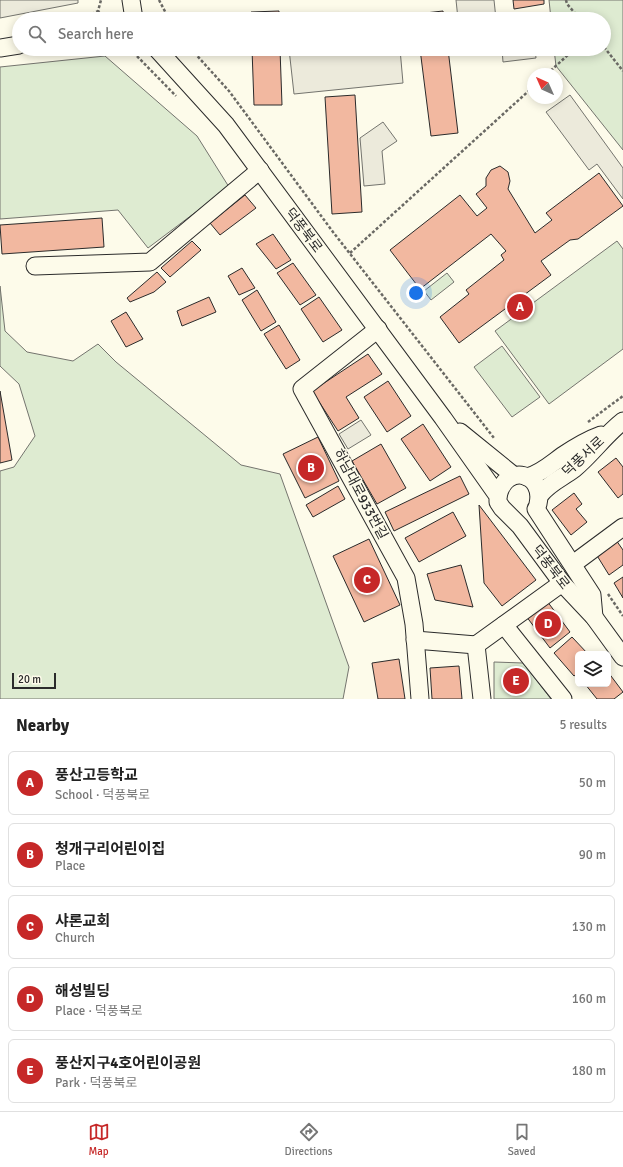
<!DOCTYPE html>
<html lang="en">
<head>
<meta charset="utf-8">
<style>
  body { margin:0; font-family:Signika,"Noto Sans KR",sans-serif; background:#f6f6f6; color:#222 }
  .controls { position:absolute; right:12px; bottom:12px; display:grid; overflow:hidden; border-radius:6px; box-shadow:0 2px 10px #0003 }
  .controls button { width:36px; height:36px; display:grid; place-items:center; padding:0; border:0; border-bottom:1px solid #e0e0e0; background:#fff; color:#222; font:20px sans-serif }
  .compass { position:absolute; left:527px; top:68px; width:36px; height:36px; border-radius:50%; background:#fff; box-shadow:0 2px 10px #0003; rotate:315deg }
  .scale { position:absolute; left:12px; bottom:10px; width:44px; box-sizing:border-box; padding-left:4px; border:2px solid #2b2b2b; border-top:0; font-size:11px; line-height:14px; white-space:nowrap; color:#2b2b2b; -webkit-text-stroke:3px #fdfbea; paint-order:stroke }
  .you { position:absolute; left:416px; top:293px; width:14px; height:14px; margin:-10px; border:3px solid #fff; border-radius:50%; background:#1a73e8; box-shadow:0 0 0 6px #1a73e833 }
  .badge { display:grid; place-items:center; width:26px; height:26px; border-radius:50%; background:#c62828; color:#fff; font-size:13px; font-weight:700 }
  .pin { position:absolute; translate:-50% -50%; border:2px solid #fff; box-shadow:0 1px 4px #0006 }
  .list { margin:0; padding:0; list-style:none }
  h2 { display:flex; justify-content:space-between; align-items:center; height:52px; margin:0; padding:0 16px; font-size:17px }
  h2 small { font-size:13px; font-weight:400; color:#767676 }
  .list li { display:grid; grid-template-columns:26px 1fr auto; gap:12px; align-items:center; box-sizing:border-box; height:64px; margin:0 8px 8px; padding:0 8px; border:1px solid #e0e0e0; border-radius:6px }
  .list b { display:block; font-size:15px; white-space:nowrap }
  .list p { margin:0; font-size:13px; white-space:nowrap; color:#767676 }
  .list em { font-size:13px; font-style:normal; color:#767676 }
  .icon { flex:none; width:22px; height:22px; fill:none; stroke:currentColor; stroke-width:2; stroke-linecap:round; stroke-linejoin:round }
  .map { position:relative; flex:none; width:623px; height:699px; overflow:hidden }
  .search { position:absolute; background:#fff; box-shadow:0 2px 10px #0003; left:12px; right:12px; top:12px; height:44px; display:flex; align-items:center; gap:10px; box-sizing:border-box; padding:0 14px; border-radius:22px; color:#767676; font-size:15px }
  .sheet { height:412px; background:#fff }
  nav { display:flex; justify-content:space-around; align-items:center; box-sizing:border-box; height:56px; border-top:1px solid #e0e0e0; background:#fff; font-size:11px; color:#767676 }
  nav a { display:grid; justify-items:center; gap:2px }
  nav .on { color:#c62828 }
  .map>svg:first-child { display:block }
</style>
</head>
<body>
<div class="map">
<svg width="623" height="699" viewBox="0 0 623 699">
  <rect width="100%" height="100%" fill="#fdfbea"/>
  <g fill="#deebd1" stroke="#74746e">
    <polygon points="549,0 623,0 623,150 556,66 554,49 604,49 604,19 551,19"/>
    <polygon points="105,56 197,136 229,187 148,248 118,210 0,219 0,67"/>
    <polygon points="617,241 623,249 623,349 549,404 495,331"/>
    <polygon points="447,273 454,282 431,300 424,291"/>
    <polygon points="0,286 5,331 27,352 73,361 98,344 116,362 241,465 280,474 349,667 343,699 0,699 0,471 14,467 35,436 19,384 0,366"/>
    <polygon points="502,346 540,397 512,417 474,367"/>
    <polygon points="494,662 523,663 551,699 494,699"/>
  </g>
  <g fill="#eceadb" stroke="#74746e">
    <polygon points="0,0 78,0 78,3 0,18"/>
    <polygon points="456,0 494,0 496,19 458,19"/>
    <polygon points="289,49 400,49 403,83 294,94"/>
    <polygon points="502,49 535,49 536,58 503,62"/>
    <polygon points="570,95 623,168 623,199 597,164 589,170 546,112"/>
    <polygon points="383,122 397,141 382,151 385,184 364,186 360,138"/>
    <polygon points="361,420 371,435 348,449 339,434"/>
  </g>
  <g fill="#f2b8a0" stroke="#2b2b2b">
    <polygon points="513,0 544,0 544,4 514,9"/>
    <polygon points="279,11 279,19 251,19 251,12"/>
    <polygon points="443,11 444,19 416,19 416,14"/>
    <polygon points="252,49 280,49 282,105 254,105"/>
    <polygon points="420,49 448,49 458,133 431,136"/>
    <polygon points="355,95 362,212 332,214 325,97"/>
    <polygon points="500,166 508,172 510,181 508,189 535,233 552,220 546,213 599,173 623,206 578,239 570,240 541,261 551,275 459,343 440,317 469,294 466,290 504,260 501,255 506,251 491,234 420,289 390,250 460,195 477,216 487,208 476,194 486,186 486,178 491,170"/>
    <polygon points="245,195 256,208 220,235 210,223"/>
    <polygon points="102,218 104,247 2,254 0,225"/>
    <polygon points="273,234 291,260 276,269 256,244"/>
    <polygon points="192,241 201,250 170,277 161,268"/>
    <polygon points="293,263 316,295 300,305 277,273"/>
    <polygon points="242,268 255,288 239,295 228,276"/>
    <polygon points="157,272 166,282 154,292 130,302 127,298"/>
    <polygon points="257,290 276,322 261,331 242,300"/>
    <polygon points="209,297 216,312 182,326 177,311"/>
    <polygon points="319,297 342,330 323,342 301,309"/>
    <polygon points="126,312 143,339 126,347 111,321"/>
    <polygon points="279,325 300,360 286,369 264,334"/>
    <polygon points="368,354 382,374 346,397 359,418 338,431 312,391"/>
    <polygon points="388,381 411,416 387,432 364,397"/>
    <polygon points="0,391 12,460 0,463"/>
    <polygon points="423,424 451,467 430,481 401,439"/>
    <polygon points="318,437 339,481 305,498 283,454"/>
    <polygon points="381,444 406,488 377,504 352,461"/>
    <polygon points="616,458 623,467 623,494 618,498 598,472"/>
    <polygon points="460,476 469,494 394,531 385,512"/>
    <polygon points="338,486 345,499 313,517 306,505"/>
    <polygon points="574,493 582,504 576,509 587,522 571,535 552,510"/>
    <polygon points="479,505 536,580 502,606 484,583"/>
    <polygon points="453,512 466,536 419,562 405,538"/>
    <polygon points="369,539 400,605 364,622 333,556"/>
    <polygon points="616,540 623,550 623,565 609,575 596,554"/>
    <polygon points="461,565 473,607 435,600 427,574"/>
    <polygon points="623,577 623,598 614,583"/>
    <polygon points="547,601 570,632 550,648 526,616"/>
    <polygon points="572,637 588,654 578,654 578,673 574,676 554,653"/>
    <polygon points="399,659 405,699 378,699 372,663"/>
    <polygon points="459,666 462,699 432,699 430,668"/>
    <polygon points="608,672 623,692 614,699 597,699 585,684 608,684"/>
  </g>
  <g fill="none" stroke-linecap="round" stroke-linejoin="round">
    <g stroke="#2b2b2b" stroke-width="19">
      <g id="minor">
        <polyline points="131,0 134,19"/>
        <polyline points="0,48 19,45"/>
        <polyline points="157,49 226,125 443,418 498,496 498,502 502,508 520,526 562,583 594,617 623,657"/>
        <polyline points="35,266 150,262 260,170"/>
        <polyline points="378,329 302,389 406,578 414,624 420,699"/>
        <polyline points="460,432 513,475"/>
        <path d="M 527,477 C 540,474 551,464 562,456 C 574,448 587,440 601,435"/>
        <path d="M 540,495 C 549,483 562,478 574,469 C 592,454 605,435 623,421"/>
        <path d="M 498,496 C 506,462 545,473 538,504"/>
        <polyline points="536,509 592,595 594,617"/>
        <polyline points="573,564 623,527"/>
        <polyline points="504,625 563,699"/>
        <polyline points="415,640 476,645"/>
        <polyline points="482,699 476,645 562,583"/>
      </g>
    </g>
    <g stroke="#6a6964" stroke-width="2.5" stroke-dasharray="3 2" stroke-linecap="butt">
      <polyline points="159,0 169,19"/>
      <polyline points="566,0 567,4 580,19"/>
      <polyline points="98,11 104,19"/>
      <polyline points="83,19 98,11 101,0"/>
      <polyline points="604,47 623,71"/>
      <polyline points="130,49 176,96"/>
      <polyline points="191,49 229,91 333,232 494,438"/>
      <polyline points="547,74 569,54 570,49"/>
      <polyline points="350,253 533,87"/>
      <polyline points="588,422 623,396"/>
      <polyline points="608,594 623,616"/>
    </g>
    <use href="#minor" stroke="#fdfbea" stroke-width="17"/>
  </g>
  <g text-anchor="middle" stroke-width="3" stroke-linejoin="round" paint-order="stroke">
    <g font-size="14" fill="#2b2b2b" stroke="#fdfbea">
      <text transform="translate(304 230) rotate(53)" y="5">덕풍북로</text>
      <text transform="translate(583 456) rotate(-43)" y="5">덕풍서로</text>
      <text transform="translate(361 494) rotate(62)" y="5">하남대로933번길</text>
      <text transform="translate(551 567) rotate(52)" y="5">덕풍북로</text>
    </g>
  </g>
</svg>
<div class="controls">
<button><svg class="icon" aria-label="layers" viewBox="0 0 24 24"><path d="M12 4l9 5-9 5-9-5zM3 14l9 5 9-5"/></svg></button>
</div>
<svg class="compass" viewBox="-18 -18 36 36"><path d="M0-13l5 13h-10z" fill="#e53935"/><path d="M0 13l5-13h-10z" fill="#767676"/></svg>
<div class="scale">20 m</div>
<div class="you"></div>
<div class="pin badge" style="left:520px;top:307px">A</div>
<div class="pin badge" style="left:311px;top:468px">B</div>
<div class="pin badge" style="left:367px;top:580px">C</div>
<div class="pin badge" style="left:548px;top:624px">D</div>
<div class="pin badge" style="left:516px;top:681px">E</div>
<div class="search"><svg class="icon" aria-label="search" viewBox="0 0 24 24"><circle cx="10" cy="10" r="6"/><path d="M15 15l6 6"/></svg>Search here</div>
</div>
<section class="sheet">
<h2>Nearby<small>5 results</small></h2>
<ul class="list">
<li><span class="badge">A</span><div><b>풍산고등학교</b><p>School · 덕풍북로</p></div><em>50 m</em></li>
<li><span class="badge">B</span><div><b>청개구리어린이집</b><p>Place</p></div><em>90 m</em></li>
<li><span class="badge">C</span><div><b>샤론교회</b><p>Church</p></div><em>130 m</em></li>
<li><span class="badge">D</span><div><b>해성빌딩</b><p>Place · 덕풍북로</p></div><em>160 m</em></li>
<li><span class="badge">E</span><div><b>풍산지구4호어린이공원</b><p>Park · 덕풍북로</p></div><em>180 m</em></li>
</ul>
</section>
<nav>
<a class="on"><svg class="icon" aria-label="map" viewBox="0 0 24 24"><path d="M3 6l6-2 6 2 6-2v14l-6 2-6-2-6 2zM9 4v14M15 6v14"/></svg>Map</a>
<a><svg class="icon" aria-label="directions" viewBox="0 0 24 24"><path d="M12 3l9 9-9 9-9-9zM9 14v-3h6M13 9l2 2-2 2"/></svg>Directions</a>
<a><svg class="icon" aria-label="saved" viewBox="0 0 24 24"><path d="M7 4h10v16l-5-4-5 4z"/></svg>Saved</a>
</nav>
</body>
</html>
